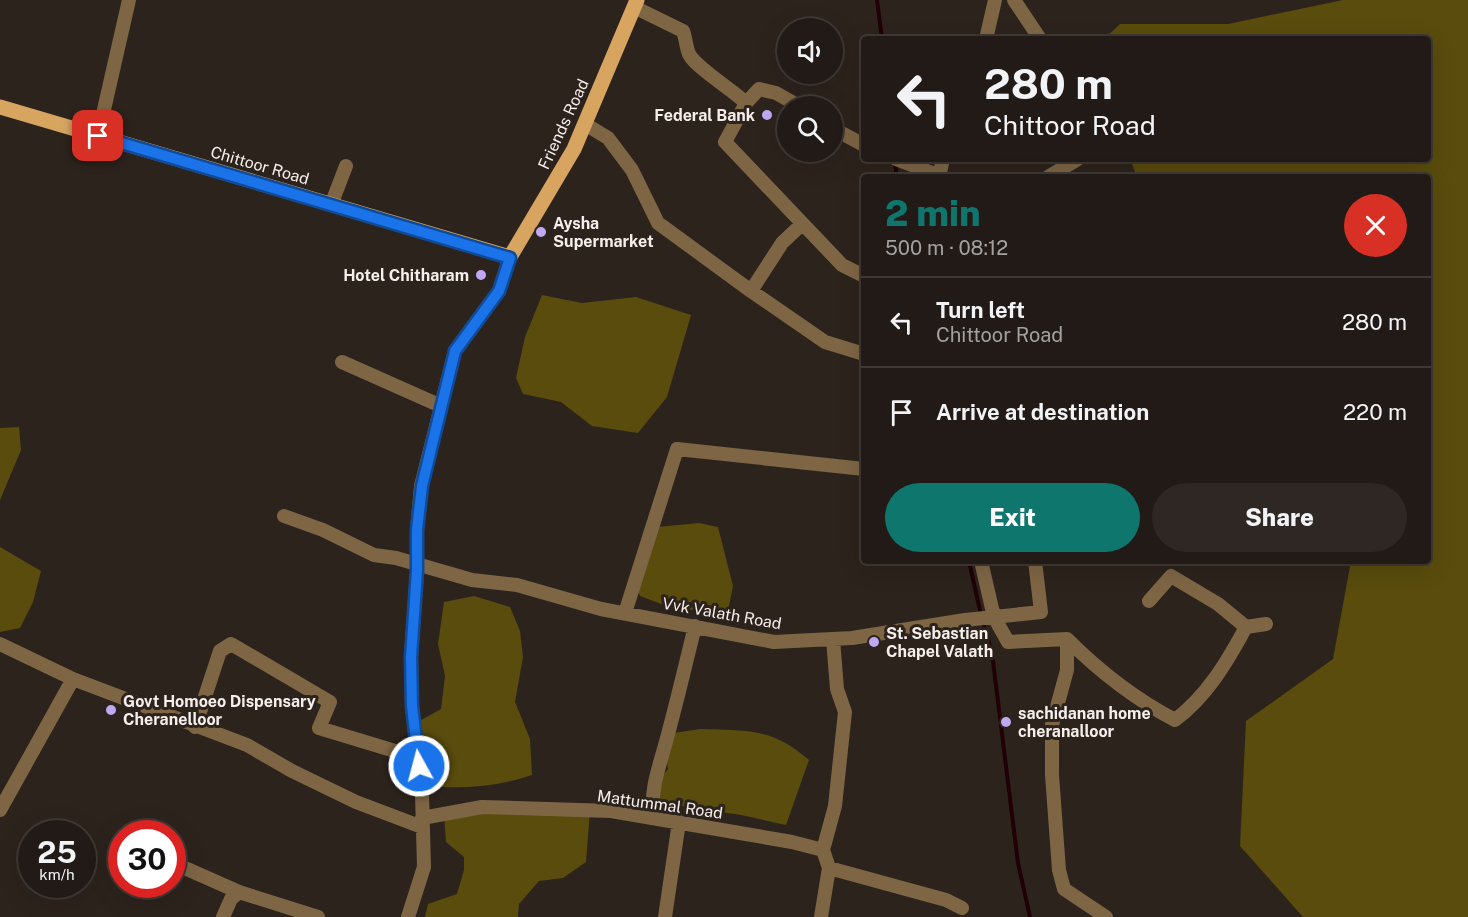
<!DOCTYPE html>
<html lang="en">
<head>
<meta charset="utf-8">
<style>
	:root { --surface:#221a16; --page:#2e2723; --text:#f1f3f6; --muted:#a2a1a1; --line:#3f3835; --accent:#0f766e }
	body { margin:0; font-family:"Public Sans",sans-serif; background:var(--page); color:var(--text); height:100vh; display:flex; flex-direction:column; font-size:22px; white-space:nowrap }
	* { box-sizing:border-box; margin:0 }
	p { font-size:20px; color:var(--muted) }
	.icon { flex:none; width:33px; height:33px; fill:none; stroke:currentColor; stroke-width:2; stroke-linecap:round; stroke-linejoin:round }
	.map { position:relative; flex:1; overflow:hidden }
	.side { position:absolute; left:861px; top:174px; width:570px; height:390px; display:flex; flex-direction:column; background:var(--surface); border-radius:6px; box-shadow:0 6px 24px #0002,0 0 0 2px var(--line) }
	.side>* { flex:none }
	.banner { position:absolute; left:861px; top:36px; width:570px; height:126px; border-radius:6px; box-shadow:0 6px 24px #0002,0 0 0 2px var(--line); background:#221a16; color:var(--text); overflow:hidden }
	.fabs { position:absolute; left:777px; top:18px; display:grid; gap:12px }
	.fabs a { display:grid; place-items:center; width:66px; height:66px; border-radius:50%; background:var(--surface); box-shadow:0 6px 24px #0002,0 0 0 2px var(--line); font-size:30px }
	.speed { position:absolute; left:18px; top:820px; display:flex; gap:12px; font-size:30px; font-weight:700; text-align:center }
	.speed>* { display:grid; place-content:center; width:78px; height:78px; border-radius:50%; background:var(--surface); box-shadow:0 6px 24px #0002,0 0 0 2px var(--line); line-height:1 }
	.speed small { font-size:15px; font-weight:400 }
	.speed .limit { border:9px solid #d22; background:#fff; color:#111 }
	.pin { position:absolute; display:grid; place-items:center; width:51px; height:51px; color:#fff; margin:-26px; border-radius:12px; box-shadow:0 3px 9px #0006 }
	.me { position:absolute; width:66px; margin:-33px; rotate:353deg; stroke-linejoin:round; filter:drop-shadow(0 0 4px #0008) }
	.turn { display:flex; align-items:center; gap:21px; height:126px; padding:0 24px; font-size:27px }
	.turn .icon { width:78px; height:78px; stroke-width:2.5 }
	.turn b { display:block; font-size:42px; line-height:51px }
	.round { display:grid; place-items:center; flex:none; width:63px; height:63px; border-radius:32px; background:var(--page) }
	.head { display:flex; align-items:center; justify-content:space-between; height:102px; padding:0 24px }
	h1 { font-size:36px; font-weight:800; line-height:45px; color:var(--accent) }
	.action { display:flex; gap:12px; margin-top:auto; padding:12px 24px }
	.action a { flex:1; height:69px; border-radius:36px; background:var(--accent); color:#fff; font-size:24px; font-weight:800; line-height:69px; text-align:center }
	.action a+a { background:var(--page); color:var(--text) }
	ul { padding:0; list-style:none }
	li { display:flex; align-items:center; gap:18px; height:90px; padding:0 24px; border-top:2px solid var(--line) }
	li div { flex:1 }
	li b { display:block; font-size:22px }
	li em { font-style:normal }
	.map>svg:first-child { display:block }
	.green { fill:#594c0d }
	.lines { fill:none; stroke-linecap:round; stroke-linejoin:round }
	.stream { stroke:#200006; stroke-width:4 }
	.minor { stroke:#7e6645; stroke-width:14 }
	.major { stroke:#d7a560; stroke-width:15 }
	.route-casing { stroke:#114b97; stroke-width:15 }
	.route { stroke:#1a73e8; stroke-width:10 }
	.poi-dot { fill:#bfa8f4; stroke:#2d231d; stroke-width:2 }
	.labels { text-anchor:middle; stroke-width:6; stroke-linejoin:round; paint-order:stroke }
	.poi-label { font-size:16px; font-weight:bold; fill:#f5eeeb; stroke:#2d231d; text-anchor:start }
	.street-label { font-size:16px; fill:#f5eeeb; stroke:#2d231d }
</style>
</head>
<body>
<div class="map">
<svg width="1468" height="917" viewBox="0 0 1468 917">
	<rect width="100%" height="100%" fill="#2d231d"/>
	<!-- green -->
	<path class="green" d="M 1343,0 L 1468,0 L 1468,917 L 1303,917 L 1240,846 L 1246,721 L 1333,659 L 1351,561 L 1428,561 L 1428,177 L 1137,177 L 1130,159 L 1428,159 L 1428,39 L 1104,39 L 1120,24 L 1228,24 Z
		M 542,295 L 582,303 L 636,297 L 691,315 L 667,397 L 638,433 L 592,426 L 561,402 L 523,394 L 516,378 L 525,337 Z
		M 19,427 L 21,450 L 0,500 L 0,428 Z
		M 699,523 L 718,527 L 733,586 L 727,616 L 664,605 L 640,596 L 635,583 L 657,527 Z
		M 0,547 L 41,571 L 33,602 L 20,628 L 0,632 Z
		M 474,596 L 510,607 L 520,631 L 523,657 L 515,702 L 530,739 L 532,775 C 496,787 460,790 421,785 L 414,724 L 441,709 L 445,676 L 438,644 L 444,602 Z
		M 700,729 C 747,731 771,727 809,760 L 786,825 L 741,815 L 667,804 L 657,799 L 660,779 L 668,769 L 665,745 L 674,733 Z
		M 590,811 L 586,862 L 563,878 L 539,881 L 519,904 L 518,917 L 425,917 L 428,904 L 457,894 L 464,870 L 464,857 L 446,842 L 444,814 Z"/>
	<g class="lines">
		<!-- stream -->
		<path class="stream" d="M 877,0 L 882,39
			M 895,163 L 897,177
			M 969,561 L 981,615
			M 983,622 L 992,653 L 1018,863 L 1030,917"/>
		<!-- minor -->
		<path class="minor" d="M 1014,0 L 1040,39
			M 634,7 L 683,31 C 686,39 686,47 689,54 C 696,68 733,90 746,103 L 759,89 L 776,93 L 799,106
			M 986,39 L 995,0
			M 746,103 L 725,142 L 842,265 L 864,276
			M 585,124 L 608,138 L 632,170 L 658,223 L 751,291
			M 832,128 L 864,145
			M 98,136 L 129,0
			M 896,159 L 940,176
			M 939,177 L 943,159
			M 1048,177 L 1078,159
			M 331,205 L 346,166
			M 802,224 L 782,243 L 751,291 L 825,342 L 864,354
			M 342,362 L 441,406
			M 284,516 L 323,530 L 374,555 L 396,558 L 472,580 L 517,585 L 601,609 L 774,642 L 852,638 L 965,620 L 1041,612 L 1035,561
			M 981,561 L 994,617 L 1008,642 L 1067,639 L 1067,670 L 1052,725 L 1052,775 L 1059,870 L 1064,889 L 1106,917
			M 1149,601 L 1171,576 L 1218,604 L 1246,627
			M 625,613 L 677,449 L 864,469
			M 1067,639 C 1100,672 1133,698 1175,720 C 1207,696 1227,662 1246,627 L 1266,624
			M 0,644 L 73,679 L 247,745 L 292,771 L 356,802 L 422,827
			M 195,727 L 220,651 L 231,644 L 330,702 L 319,728 L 418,758
			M 0,810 L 73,679
			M 422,818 L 482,807 L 611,811 L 792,842 L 823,850 L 829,868 L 821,917
			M 654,818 C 649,791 660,765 667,738 C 677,701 686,663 695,626
			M 823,850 L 835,806 L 845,712 L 837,689 L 833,639
			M 178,865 L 239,892
			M 829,868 L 946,900 L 962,908
			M 223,917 L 231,899 L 239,892 L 318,917
			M 408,917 L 424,867 L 422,794 L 412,706 L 411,657 L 417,571 L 417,530 L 421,486 L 455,351 L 499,291 L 510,257
			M 665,917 L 679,822"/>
		<!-- major -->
		<path class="major" d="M 0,107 L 510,257 L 574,149 L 637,0"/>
	</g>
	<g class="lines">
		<!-- route casing -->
		<g class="route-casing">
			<path id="route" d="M 98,136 L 510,258 L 499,291 L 455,351 L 422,486 L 417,530 L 417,571 L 411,657 L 412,706 L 419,766"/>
		</g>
		<!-- route -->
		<use href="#route" class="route"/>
	</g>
	<!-- markers -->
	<g class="poi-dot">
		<circle cx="767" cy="115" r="6"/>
		<circle cx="541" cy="232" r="6"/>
		<circle cx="481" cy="275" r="6"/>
		<circle cx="874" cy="642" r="6"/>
		<circle cx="111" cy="710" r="6"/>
		<circle cx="1006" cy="722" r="6"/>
	</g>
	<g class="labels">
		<!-- poi labels -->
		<g class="poi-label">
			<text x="755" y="121" text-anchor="end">Federal Bank</text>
			<text x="553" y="229">Aysha<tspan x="553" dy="18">Supermarket</tspan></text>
			<text x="469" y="281" text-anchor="end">Hotel Chitharam</text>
			<text x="886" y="639">St. Sebastian<tspan x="886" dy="18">Chapel Valath</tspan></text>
			<text x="123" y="707">Govt Homoeo Dispensary<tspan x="123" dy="18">Cheranelloor</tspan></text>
			<text x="1018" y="719">sachidanan home<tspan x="1018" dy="18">cheranalloor</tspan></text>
		</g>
		<!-- street labels -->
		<g class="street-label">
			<text transform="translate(563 124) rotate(-65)" y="6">Friends Road</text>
			<text transform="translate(260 165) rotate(16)" y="6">Chittoor Road</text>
			<text transform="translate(722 613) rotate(10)" y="6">Vvk Valath Road</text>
			<text transform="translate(660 804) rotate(8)" y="6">Mattummal Road</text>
		</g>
	</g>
</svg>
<div class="fabs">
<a><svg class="icon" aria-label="sound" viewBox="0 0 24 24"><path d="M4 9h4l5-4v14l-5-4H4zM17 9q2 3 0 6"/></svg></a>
<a><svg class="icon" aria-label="search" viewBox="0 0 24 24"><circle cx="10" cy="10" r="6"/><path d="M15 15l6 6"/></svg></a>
</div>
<div class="speed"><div>25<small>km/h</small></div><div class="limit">30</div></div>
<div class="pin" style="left:98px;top:136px;background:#d93025"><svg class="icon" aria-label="arrive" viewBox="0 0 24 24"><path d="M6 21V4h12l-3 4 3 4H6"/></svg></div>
<svg class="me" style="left:419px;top:766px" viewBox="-20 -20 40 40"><circle r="17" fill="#1a73e8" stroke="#fff" stroke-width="3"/><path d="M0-11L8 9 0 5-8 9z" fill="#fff"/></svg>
<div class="banner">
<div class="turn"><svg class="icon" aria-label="left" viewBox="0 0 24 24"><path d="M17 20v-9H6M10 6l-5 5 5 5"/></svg><div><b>280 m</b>Chittoor Road</div></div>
</div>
<section class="side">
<div class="head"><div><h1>2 min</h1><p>500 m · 08:12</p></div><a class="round" style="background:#d93025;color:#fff"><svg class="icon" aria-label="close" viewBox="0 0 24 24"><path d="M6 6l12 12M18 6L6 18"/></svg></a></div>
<ul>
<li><svg class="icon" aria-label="left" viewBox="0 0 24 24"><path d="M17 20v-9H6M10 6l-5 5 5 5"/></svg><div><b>Turn left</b><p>Chittoor Road</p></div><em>280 m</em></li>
<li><svg class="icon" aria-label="arrive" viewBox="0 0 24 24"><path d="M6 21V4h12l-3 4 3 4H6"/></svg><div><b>Arrive at destination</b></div><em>220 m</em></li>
</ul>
<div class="action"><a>Exit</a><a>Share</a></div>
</section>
</div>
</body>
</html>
